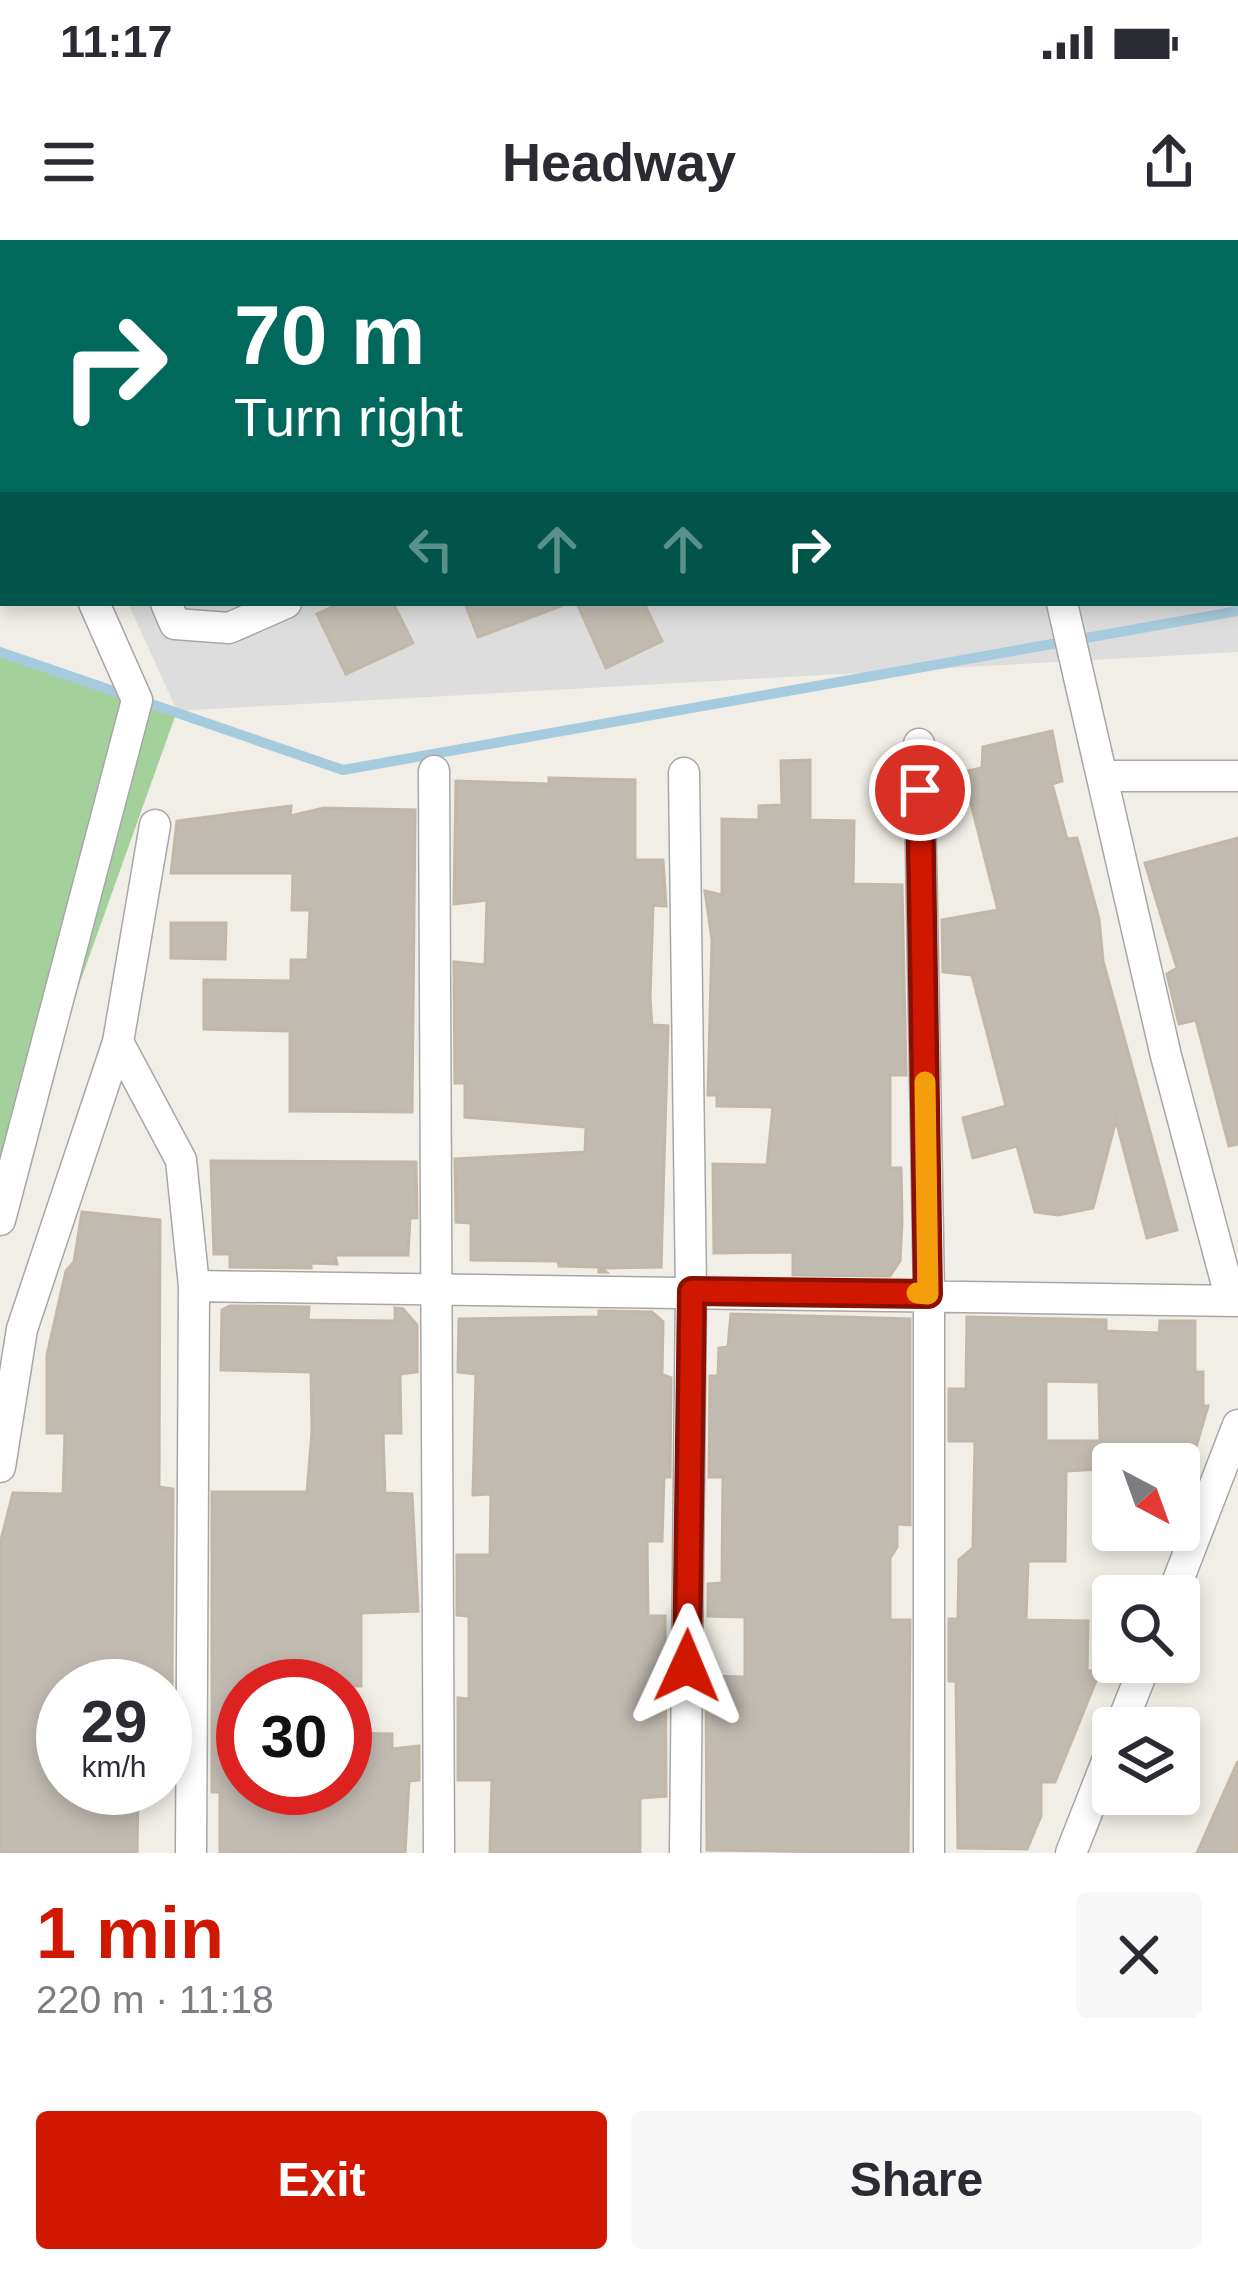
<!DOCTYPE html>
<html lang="en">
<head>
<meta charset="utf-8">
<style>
	:root { --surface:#fff; --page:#f7f7f7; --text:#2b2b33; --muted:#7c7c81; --accent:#d01800 }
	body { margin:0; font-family:Arial,sans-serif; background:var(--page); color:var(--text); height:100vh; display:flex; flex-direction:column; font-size:45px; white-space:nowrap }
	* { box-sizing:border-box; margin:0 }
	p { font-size:39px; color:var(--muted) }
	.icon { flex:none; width:66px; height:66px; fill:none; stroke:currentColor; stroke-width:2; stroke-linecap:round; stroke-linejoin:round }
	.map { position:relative; height:1613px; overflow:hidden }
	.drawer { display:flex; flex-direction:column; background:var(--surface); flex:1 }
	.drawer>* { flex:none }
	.top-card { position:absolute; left:0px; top:0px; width:1239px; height:366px; box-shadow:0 6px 18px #0003; background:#00695c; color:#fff; overflow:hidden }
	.needle { width:78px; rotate:139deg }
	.controls { position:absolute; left:1092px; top:1203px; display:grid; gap:24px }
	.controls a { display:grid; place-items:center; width:108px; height:108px; border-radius:12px; background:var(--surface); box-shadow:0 6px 18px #0003; font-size:60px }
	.speed { position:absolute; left:36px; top:1419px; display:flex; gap:24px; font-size:60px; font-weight:700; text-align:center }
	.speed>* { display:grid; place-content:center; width:156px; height:156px; border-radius:50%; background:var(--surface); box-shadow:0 6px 18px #0003; line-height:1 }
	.speed small { font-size:30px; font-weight:400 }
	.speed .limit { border:18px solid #d22; background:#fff; color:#111 }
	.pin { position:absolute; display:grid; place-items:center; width:102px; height:102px; color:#fff; margin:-51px; border:6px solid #fff; border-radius:50%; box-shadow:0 3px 12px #0007 }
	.me { position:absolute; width:132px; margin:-66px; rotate:1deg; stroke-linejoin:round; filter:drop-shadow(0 0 9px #0008) }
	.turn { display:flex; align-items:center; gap:42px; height:252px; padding:0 36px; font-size:54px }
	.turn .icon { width:156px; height:156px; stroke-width:2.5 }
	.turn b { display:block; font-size:84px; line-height:102px }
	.lanes { display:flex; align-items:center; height:114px; padding:0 36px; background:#0003; justify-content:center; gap:60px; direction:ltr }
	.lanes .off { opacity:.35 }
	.round { display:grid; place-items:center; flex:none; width:126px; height:126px; border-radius:12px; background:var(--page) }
	.summary { display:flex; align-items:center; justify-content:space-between; height:204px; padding:0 36px }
	h1 { font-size:72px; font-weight:700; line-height:90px; color:var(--accent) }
	.button { display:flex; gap:24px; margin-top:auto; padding:24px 36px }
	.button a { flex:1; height:138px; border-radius:12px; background:var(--accent); color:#fff; font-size:48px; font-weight:700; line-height:138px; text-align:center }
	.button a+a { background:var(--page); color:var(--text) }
	.status { display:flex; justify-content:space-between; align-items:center; height:84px; padding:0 60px; background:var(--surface); direction:ltr }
	.status svg { height:33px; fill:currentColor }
	header { display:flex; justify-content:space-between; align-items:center; height:156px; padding:0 36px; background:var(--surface); font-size:54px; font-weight:700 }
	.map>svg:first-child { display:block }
	.residential { fill:#dedddd }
	.forest { fill:#a4d09b }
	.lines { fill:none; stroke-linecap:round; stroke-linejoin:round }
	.stream { stroke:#a7cbde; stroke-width:10 }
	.building { fill:#c1bbb2; stroke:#c2b7a8; stroke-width:3; fill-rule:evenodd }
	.street-casing { stroke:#a7a7a7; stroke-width:33 }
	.street { stroke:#fff; stroke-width:30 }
	.route-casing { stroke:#871000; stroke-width:30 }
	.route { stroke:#d01800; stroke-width:21 }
	.slow { stroke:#f59e0b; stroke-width:21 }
</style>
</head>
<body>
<div class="status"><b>11:17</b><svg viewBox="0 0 49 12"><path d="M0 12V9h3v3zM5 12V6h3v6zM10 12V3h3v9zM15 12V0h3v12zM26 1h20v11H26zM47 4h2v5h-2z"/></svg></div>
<header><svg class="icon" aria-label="menu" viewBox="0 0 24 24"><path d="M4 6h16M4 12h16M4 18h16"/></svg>Headway<svg class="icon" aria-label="share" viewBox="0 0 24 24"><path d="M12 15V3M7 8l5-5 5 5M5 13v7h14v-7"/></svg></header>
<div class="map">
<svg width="1238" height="1613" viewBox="0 0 1238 1613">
	<rect width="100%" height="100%" fill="#f0eee6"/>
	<!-- residential -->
	<path class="residential" d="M 0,0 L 1238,0 L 1238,412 L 177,471 L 128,363 L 1236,363 L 1236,3 L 3,3 L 3,88 Z"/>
	<!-- forest -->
	<path class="forest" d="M 0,411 L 177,471 L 0,966 Z"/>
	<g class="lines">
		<!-- stream -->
		<path class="stream" d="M 0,412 L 343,530 L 1238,371"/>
	</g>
	<!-- building -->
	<path class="building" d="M 341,363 L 393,363 L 413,403 L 346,434 L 317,374 Z
		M 465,363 L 561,363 L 561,366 L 478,397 Z
		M 577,363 L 644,363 L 662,401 L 606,428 Z
		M 1052,491 L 1062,541 L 1052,544 L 1067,599 L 1077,598 L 1099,679 L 1103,721 L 1177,990 L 1147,998 L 1116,880 L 1093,968 L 1058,975 L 1035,972 L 1017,906 L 973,918 L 963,878 L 1006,866 L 972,735 L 943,732 L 942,680 L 998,670 L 963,532 L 982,528 L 983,507 Z
		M 810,520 L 810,580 L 854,581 L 853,644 L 902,645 L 906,835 L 890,835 L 890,928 L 901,928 L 902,981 L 900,1021 L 890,1036 L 793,1035 L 793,1012 L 714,1013 L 713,924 L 767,925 L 773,867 L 717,866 L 717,855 L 708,855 L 712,700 L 705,651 L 722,655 L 722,579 L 759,580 L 759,566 L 782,565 L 781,521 Z
		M 549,538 L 635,540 L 635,620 L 663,620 L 666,666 L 653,665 L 650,758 L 652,785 L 668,786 L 661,1027 L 601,1028 L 606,1032 L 599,1032 L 599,1027 L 559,1026 L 558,1021 L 471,1020 L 471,983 L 456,982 L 455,919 L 585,912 L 586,887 L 465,877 L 465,843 L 455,843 L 454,722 L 485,725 L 487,660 L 454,664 L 456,541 L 549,544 Z
		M 291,566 L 290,576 L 324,568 L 415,570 L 412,872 L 290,871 L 290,791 L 204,789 L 204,740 L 291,741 L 291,720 L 308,720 L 310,670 L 292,670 L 293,633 L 171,633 L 177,581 Z
		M 1238,598 L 1238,904 L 1229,906 L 1196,780 L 1179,784 L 1167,734 L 1177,728 L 1145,623 Z
		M 171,683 L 226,683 L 225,719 L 171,718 Z
		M 211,921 L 416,922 L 417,978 L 410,978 L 408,1015 L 335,1015 L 337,1024 L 311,1023 L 311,1028 L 230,1027 L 230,1014 L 214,1014 Z
		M 82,972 L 160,980 L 159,1247 L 173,1249 L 172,1446 L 63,1446 L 63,1548 L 138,1548 L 137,1613 L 0,1613 L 0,1304 L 13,1253 L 63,1254 L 65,1193 L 47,1193 L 47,1115 L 66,1031 L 74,1022 Z
		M 230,1066 L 309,1067 L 308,1080 L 395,1081 L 395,1068 L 403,1069 L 417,1085 L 417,1132 L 400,1134 L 401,1193 L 383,1193 L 385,1253 L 412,1254 L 418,1371 L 361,1373 L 361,1446 L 308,1446 L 309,1433 L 256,1432 L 256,1446 L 243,1446 L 243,1548 L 260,1548 L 260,1557 L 345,1548 L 345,1493 L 392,1494 L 392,1509 L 419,1506 L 419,1540 L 409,1541 L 405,1613 L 220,1612 L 220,1552 L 212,1552 L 212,1252 L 307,1252 L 312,1192 L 311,1132 L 221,1130 L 222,1070 Z
		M 599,1071 L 652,1072 L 663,1082 L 662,1134 L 671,1138 L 670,1237 L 664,1237 L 662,1301 L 647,1301 L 648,1376 L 665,1376 L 666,1556 L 640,1558 L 640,1613 L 490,1613 L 492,1540 L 458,1540 L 458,1458 L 469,1459 L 469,1376 L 457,1375 L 457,1315 L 490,1315 L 491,1254 L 473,1255 L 476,1134 L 458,1132 L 459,1079 L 599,1077 Z
		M 731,1074 L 910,1079 L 910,1285 L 897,1284 L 897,1307 L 890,1318 L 890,1380 L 910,1380 L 908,1613 L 707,1610 L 706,1436 L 745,1437 L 745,1377 L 708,1376 L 708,1344 L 722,1343 L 723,1237 L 709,1237 L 710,1136 L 718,1136 L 719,1108 L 728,1107 Z
		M 967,1077 L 1106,1080 L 1106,1091 L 1159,1093 L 1160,1081 L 1195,1081 L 1195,1132 L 1203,1132 L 1203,1166 L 1208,1166 L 1191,1224 L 1066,1231 L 1065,1321 L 1028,1321 L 1026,1380 L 1088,1381 L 1087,1431 L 1100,1431 L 1055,1542 L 1041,1542 L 1041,1576 L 1027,1609 L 958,1608 L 956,1441 L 949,1441 L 949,1379 L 958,1379 L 959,1320 L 973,1308 L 975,1201 L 949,1201 L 949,1149 L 966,1149 ZM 1046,1141 L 1099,1142 L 1100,1201 L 1046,1201 Z
		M 1238,1521 L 1238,1613 L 1197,1613 Z"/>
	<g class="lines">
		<!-- street casing -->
		<g class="street-casing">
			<path id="street" d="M 6,0 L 8,3
				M 413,0 L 414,3
				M 801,0 L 803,3
				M 1040,3 L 1041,0
				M 0,154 L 3,161
				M 166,363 L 175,384 L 229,388 L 286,363
				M 1062,363 L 1166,816 L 1231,1060
				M 919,504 L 929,1054 L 929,1613
				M 434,531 L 439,1613
				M 684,533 L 691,1051 L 685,1613
				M 1103,536 L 1238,536
				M 118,802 L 181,920 L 194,1046 L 191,1613
				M 0,980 L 137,460 L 94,363
				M 194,1046 L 1238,1061
				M 0,1227 L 22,1089 L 118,802 L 155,585
				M 1172,1356 L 1238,1185
				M 1120,1488 L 1146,1422
				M 1071,1613 L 1113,1506"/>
		</g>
		<!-- street -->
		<use href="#street" class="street"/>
	</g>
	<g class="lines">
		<!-- route casing -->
		<g class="route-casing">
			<path id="route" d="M 687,1426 L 692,1051 L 928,1054 L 920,550"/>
		</g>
		<!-- route -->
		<use href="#route" class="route"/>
		<!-- slow -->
		<path class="slow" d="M 917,1053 L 928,1054 L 925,842"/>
	</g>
</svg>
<div class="controls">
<a><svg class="needle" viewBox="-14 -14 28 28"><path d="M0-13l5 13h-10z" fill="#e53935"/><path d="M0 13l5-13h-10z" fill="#7c7c81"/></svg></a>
<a><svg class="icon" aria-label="search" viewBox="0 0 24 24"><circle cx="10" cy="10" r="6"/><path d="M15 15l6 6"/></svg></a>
<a><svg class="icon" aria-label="layers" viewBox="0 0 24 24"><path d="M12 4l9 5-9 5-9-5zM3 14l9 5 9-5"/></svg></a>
</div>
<div class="speed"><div>29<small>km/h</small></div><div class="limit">30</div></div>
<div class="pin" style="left:920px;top:550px;background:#d93025"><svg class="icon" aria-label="arrive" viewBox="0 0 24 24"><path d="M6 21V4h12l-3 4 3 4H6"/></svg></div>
<svg class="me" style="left:687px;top:1426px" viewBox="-20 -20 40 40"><path d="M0-17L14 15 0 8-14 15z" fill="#d01800" stroke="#fff" stroke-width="4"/></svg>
<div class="top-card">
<div class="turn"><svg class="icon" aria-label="right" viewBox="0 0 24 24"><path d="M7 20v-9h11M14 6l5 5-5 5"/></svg><div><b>70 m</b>Turn right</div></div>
<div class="lanes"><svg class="icon off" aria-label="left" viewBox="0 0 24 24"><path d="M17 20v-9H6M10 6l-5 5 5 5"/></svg><svg class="icon off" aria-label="ahead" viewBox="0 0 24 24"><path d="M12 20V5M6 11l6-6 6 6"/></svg><svg class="icon off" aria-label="ahead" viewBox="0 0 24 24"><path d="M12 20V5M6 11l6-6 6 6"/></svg><svg class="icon" aria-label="right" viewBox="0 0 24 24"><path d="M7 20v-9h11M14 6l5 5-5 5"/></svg></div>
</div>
</div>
<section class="drawer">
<div class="summary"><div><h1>1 min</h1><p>220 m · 11:18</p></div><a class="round"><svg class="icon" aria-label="close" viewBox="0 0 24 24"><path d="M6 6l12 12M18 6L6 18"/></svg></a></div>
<div class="button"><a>Exit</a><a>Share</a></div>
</section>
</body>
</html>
